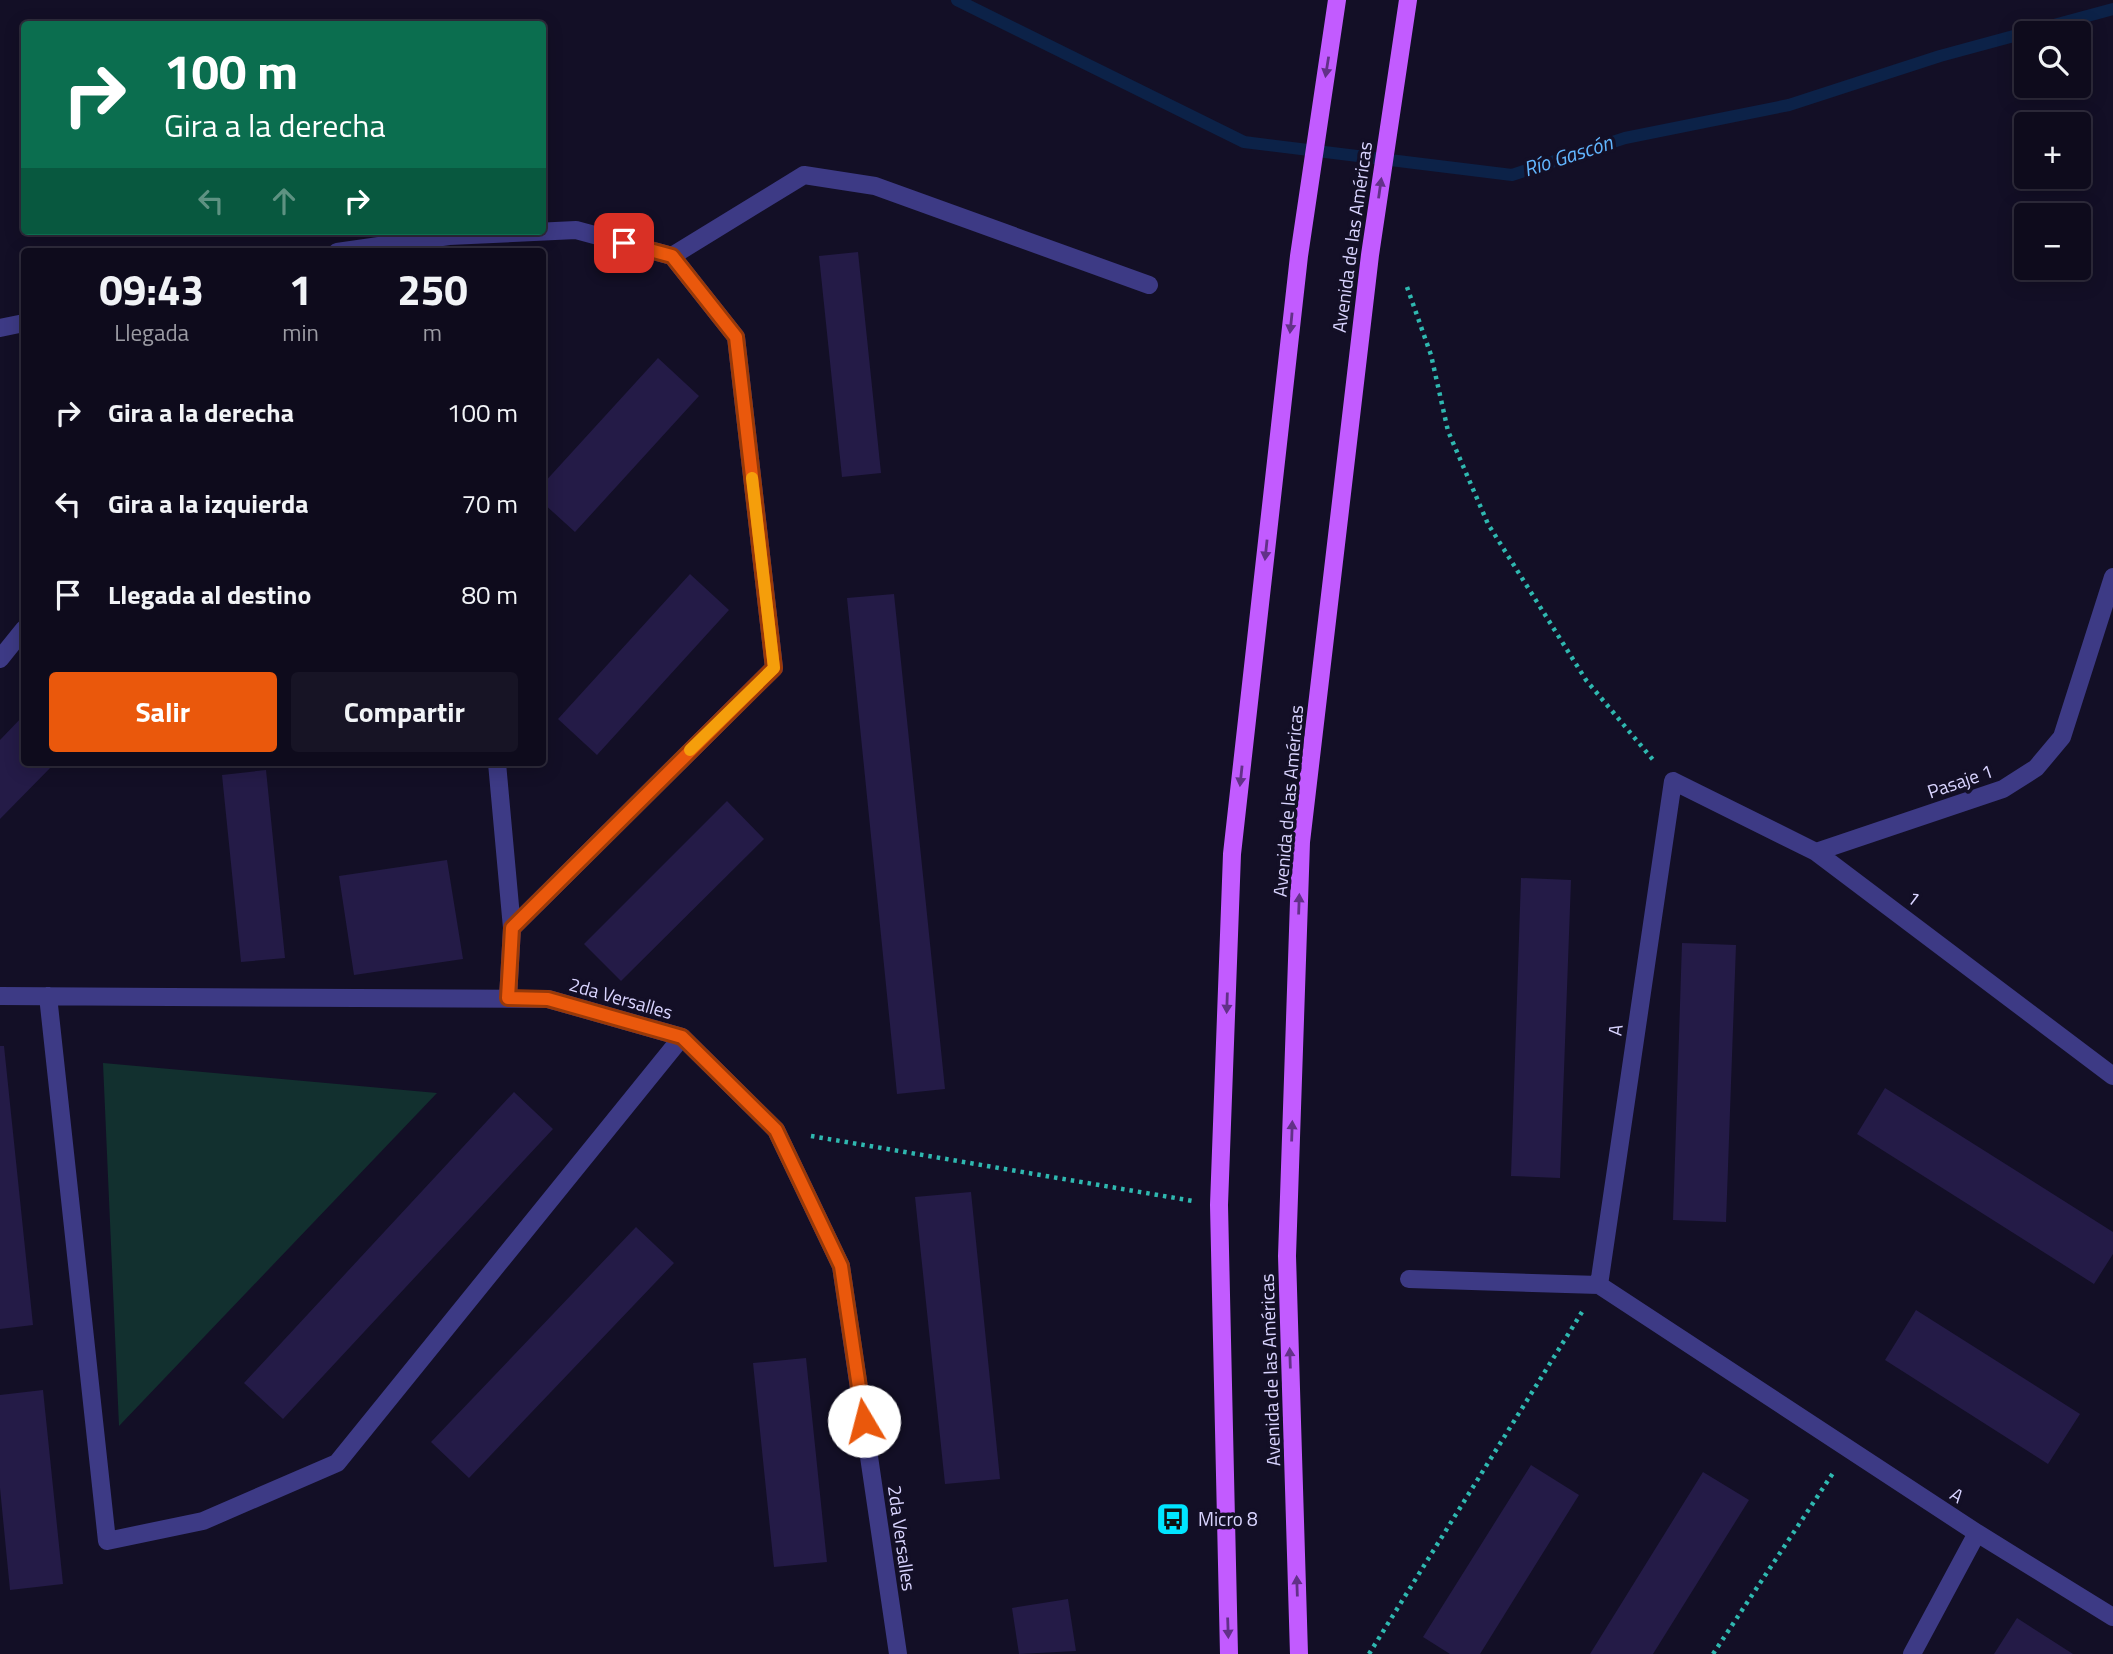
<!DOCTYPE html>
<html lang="es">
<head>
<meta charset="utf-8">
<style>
	:root { --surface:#0e0b1c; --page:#171425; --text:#f1f3f6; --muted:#9b9ba3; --line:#2e2b3b; --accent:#ea580c }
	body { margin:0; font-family:"Titillium Web",sans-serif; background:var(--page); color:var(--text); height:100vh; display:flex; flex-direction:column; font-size:26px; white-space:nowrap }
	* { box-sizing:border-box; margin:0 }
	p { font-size:23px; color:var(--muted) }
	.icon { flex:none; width:38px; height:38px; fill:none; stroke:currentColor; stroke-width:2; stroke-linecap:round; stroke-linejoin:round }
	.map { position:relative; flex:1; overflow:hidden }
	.details { position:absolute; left:21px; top:248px; width:525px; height:518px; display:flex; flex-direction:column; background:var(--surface); border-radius:7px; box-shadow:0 4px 18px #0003,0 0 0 2px var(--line) }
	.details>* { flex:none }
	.guide { position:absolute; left:21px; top:21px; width:525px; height:214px; border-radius:7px; box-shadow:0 4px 18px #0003,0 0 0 2px var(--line); background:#0b6e4f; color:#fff; overflow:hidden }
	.buttons { position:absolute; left:2014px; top:21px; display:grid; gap:14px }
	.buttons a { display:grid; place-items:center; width:77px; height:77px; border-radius:7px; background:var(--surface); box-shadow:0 4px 18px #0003,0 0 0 2px var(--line); font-size:35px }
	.pin { position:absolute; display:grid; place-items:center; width:60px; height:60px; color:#fff; margin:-30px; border-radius:14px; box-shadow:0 4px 10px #0006 }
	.me { position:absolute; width:77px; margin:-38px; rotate:352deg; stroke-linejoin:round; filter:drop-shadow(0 0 5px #0008) }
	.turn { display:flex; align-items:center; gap:24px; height:147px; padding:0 28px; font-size:32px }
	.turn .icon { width:91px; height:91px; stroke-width:2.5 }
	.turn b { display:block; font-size:49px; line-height:60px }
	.lanes { display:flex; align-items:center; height:66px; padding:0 28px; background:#0003; justify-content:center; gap:35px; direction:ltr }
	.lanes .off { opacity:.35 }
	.eta { display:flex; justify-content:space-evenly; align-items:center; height:119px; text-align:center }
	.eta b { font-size:42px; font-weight:700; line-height:49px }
	.button { display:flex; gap:14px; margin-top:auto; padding:14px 28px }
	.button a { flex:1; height:80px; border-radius:7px; background:var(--accent); color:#fff; font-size:28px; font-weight:700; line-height:80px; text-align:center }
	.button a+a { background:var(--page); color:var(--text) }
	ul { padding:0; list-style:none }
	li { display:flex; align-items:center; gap:21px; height:91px; padding:0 28px }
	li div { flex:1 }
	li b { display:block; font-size:26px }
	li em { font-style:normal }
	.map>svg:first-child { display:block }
	.green { fill:#12302f }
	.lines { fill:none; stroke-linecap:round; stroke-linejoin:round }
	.stream { stroke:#0c2248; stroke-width:12 }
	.building { fill:#241b47 }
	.path { stroke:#2fb8b0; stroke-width:4.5; stroke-dasharray:3.5 5; stroke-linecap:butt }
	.minor { stroke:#3d3a85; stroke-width:18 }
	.major { stroke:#c25bff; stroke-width:18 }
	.oneway { fill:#623188 }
	.route-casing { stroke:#983908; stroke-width:18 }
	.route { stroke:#ea580c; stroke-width:12 }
	.slow { stroke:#f59e0b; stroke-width:12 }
	.labels { text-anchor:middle; stroke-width:7; stroke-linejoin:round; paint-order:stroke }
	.street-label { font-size:19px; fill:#d9d4ff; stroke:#130f26 }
	.poi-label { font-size:19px; fill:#d9d4ff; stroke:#130f26; text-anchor:start }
	.water-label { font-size:21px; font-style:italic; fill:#62b6ff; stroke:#130f26 }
</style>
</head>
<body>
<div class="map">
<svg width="2113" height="1654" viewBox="0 0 2113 1654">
	<rect width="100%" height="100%" fill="#130f26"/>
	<!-- green -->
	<path class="green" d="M 103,1063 L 437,1093 L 119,1426 Z"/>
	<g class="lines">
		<!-- stream -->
		<path class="stream" d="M 957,0 L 1244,142 L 1512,175 L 1625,138 L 1789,105 L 1940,56 L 2113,9"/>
	</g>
	<!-- building -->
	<path class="building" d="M 858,252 L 881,473 L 842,477 L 819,256 Z
		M 658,358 L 699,396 L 575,532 L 542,502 L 542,485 Z
		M 690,574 L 729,610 L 597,755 L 558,719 Z
		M 894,594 L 945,1089 L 897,1094 L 847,598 Z
		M 24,715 L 24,763 L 55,763 L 0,819 L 0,740 Z
		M 266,770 L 285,958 L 241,962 L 222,775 Z
		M 727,801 L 764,839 L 621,981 L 584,944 Z
		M 447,860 L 463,959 L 354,975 L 339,876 Z
		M 1521,878 L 1571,880 L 1560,1178 L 1511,1176 Z
		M 1682,943 L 1736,945 L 1726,1222 L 1673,1220 Z
		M 0,1046 L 4,1046 L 33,1325 L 0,1329 Z
		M 1885,1088 L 2113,1232 L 2113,1254 L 2094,1284 L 1857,1134 Z
		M 514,1092 L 553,1129 L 283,1419 L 244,1383 Z
		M 971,1192 L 1000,1479 L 945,1484 L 915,1197 Z
		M 636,1227 L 674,1263 L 469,1478 L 431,1442 Z
		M 1916,1310 L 2080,1414 L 2048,1464 L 1885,1360 Z
		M 806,1358 L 827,1562 L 774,1567 L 753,1363 Z
		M 43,1390 L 63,1584 L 10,1590 L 0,1488 L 0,1395 Z
		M 1531,1465 L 1579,1495 L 1480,1654 L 1450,1654 L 1423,1637 Z
		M 1703,1472 L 1749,1500 L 1653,1654 L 1590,1654 Z
		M 1068,1599 L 1076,1651 L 1019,1654 L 1012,1608 Z
		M 2017,1618 L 2073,1654 L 1994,1654 Z"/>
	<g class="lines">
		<!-- path -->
		<path class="path" d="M 1407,287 L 1431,355 L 1448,431 L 1488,524 L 1586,680 L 1654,761
			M 811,1136 L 1193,1201
			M 1369,1654 L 1582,1312
			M 1713,1654 L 1833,1473"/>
		<!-- minor -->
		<path class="minor" d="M 337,252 L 449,236 L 576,230 L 672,256 L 736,337 L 774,668 L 512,928
			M 672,256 L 804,175 L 875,186 L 1149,285
			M 0,328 L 24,323
			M 0,659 L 24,629
			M 497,763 L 512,928 L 508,998
			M 1816,852 L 2003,789 L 2036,768 L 2062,737 L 2113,577
			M 0,996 L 548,999 L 682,1037 L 776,1130 L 841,1266 L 898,1654
			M 48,996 L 107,1541 L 203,1521 L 337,1463 L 682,1037
			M 1409,1279 L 1599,1285 L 1977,1533 L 2113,1617
			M 1599,1285 L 1673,781 L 1816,852 L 2113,1076
			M 1912,1654 L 1977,1533"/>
		<!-- major -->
		<path class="major" d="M 1229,1654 L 1219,1205 L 1232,854 L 1299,256 L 1337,0
			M 1299,1654 L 1287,1256 L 1301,842 L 1370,255 L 1408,0"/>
	</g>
	<!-- one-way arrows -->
	<defs><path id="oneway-solid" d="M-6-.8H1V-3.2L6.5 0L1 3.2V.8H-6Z" transform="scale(1.75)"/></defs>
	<g class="oneway">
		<use href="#oneway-solid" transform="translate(1327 67) rotate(99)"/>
		<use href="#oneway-solid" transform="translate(1380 188) rotate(-82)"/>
		<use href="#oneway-solid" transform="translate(1291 323) rotate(96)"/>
		<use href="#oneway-solid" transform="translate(1266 550) rotate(96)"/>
		<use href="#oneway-solid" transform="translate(1241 776) rotate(96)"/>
		<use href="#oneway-solid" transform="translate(1299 904) rotate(-88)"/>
		<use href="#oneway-solid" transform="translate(1227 1003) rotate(92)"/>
		<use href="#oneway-solid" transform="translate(1292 1131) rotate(-88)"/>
		<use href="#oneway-solid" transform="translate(1290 1358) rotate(-92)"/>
		<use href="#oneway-solid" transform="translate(1297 1586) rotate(-92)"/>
		<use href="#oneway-solid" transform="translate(1228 1628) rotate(88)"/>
	</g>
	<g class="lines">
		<!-- route casing -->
		<g class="route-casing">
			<path id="route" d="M 624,243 L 672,256 L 736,337 L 774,668 L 512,928 L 508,998 L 548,999 L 682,1037 L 776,1130 L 841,1266 L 864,1421"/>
		</g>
		<!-- route -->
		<use href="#route" class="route"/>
		<!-- slow -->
		<path class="slow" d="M 690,750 L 774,668 L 752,478"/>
	</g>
	<!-- icons -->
	<defs>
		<g id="bus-square" transform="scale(1.75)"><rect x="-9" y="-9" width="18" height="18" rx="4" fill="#00e5ff" stroke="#130f26"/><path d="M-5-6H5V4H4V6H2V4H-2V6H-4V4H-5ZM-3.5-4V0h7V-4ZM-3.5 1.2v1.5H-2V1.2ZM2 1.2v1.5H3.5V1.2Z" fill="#111"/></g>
	</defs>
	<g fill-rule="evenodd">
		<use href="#bus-square" x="1173" y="1519"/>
	</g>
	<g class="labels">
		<!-- street labels -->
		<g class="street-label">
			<text transform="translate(1352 237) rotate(-82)" y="7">Avenida de las Américas</text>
			<text transform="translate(1960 781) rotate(-19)" y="7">Pasaje 1</text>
			<text transform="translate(1288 801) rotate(-85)" y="7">Avenida de las Américas</text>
			<text transform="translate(1914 898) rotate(37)" y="7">1</text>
			<text transform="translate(621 998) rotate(16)" y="7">2da Versalles</text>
			<text transform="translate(1615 1030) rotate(-82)" y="7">A</text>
			<text transform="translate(1270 1370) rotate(-92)" y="7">Avenida de las Américas</text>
			<text transform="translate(1957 1495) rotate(33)" y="7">A</text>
			<text transform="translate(902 1538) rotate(82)" y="7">2da Versalles</text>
		</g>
		<!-- poi labels -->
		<g class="poi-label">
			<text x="1198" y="1526">Micro 8</text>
		</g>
		<!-- water labels -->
		<g class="water-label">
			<text transform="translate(1568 156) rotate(-18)" y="7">Río Gascón</text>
		</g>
	</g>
</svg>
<div class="buttons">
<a><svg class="icon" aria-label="search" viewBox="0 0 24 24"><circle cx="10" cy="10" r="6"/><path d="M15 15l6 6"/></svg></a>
<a>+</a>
<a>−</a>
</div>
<div class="pin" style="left:624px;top:243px;background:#d93025"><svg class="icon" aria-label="arrive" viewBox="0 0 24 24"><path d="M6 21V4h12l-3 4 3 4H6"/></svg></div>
<svg class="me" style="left:864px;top:1421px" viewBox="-20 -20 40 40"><circle r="19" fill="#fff"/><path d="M0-13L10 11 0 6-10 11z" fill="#ea580c"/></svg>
<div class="guide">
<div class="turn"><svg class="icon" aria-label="right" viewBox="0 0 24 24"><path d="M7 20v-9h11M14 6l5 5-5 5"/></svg><div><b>100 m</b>Gira a la derecha</div></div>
<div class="lanes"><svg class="icon off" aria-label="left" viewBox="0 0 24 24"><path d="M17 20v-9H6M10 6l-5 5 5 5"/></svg><svg class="icon off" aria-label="ahead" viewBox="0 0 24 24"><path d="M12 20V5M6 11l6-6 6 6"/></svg><svg class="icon" aria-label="right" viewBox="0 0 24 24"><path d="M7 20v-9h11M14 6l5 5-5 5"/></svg></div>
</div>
<section class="details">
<div class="eta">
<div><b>09:43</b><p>Llegada</p></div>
<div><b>1</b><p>min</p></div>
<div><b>250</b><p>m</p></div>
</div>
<ul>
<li><svg class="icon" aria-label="right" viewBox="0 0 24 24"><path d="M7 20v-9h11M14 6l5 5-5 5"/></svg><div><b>Gira a la derecha</b></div><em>100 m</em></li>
<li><svg class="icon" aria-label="left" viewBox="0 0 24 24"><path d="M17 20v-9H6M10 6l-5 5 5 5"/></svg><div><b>Gira a la izquierda</b></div><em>70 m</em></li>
<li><svg class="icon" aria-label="arrive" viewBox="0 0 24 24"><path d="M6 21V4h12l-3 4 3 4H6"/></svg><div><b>Llegada al destino</b></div><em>80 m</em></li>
</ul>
<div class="button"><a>Salir</a><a>Compartir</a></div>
</section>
</div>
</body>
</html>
